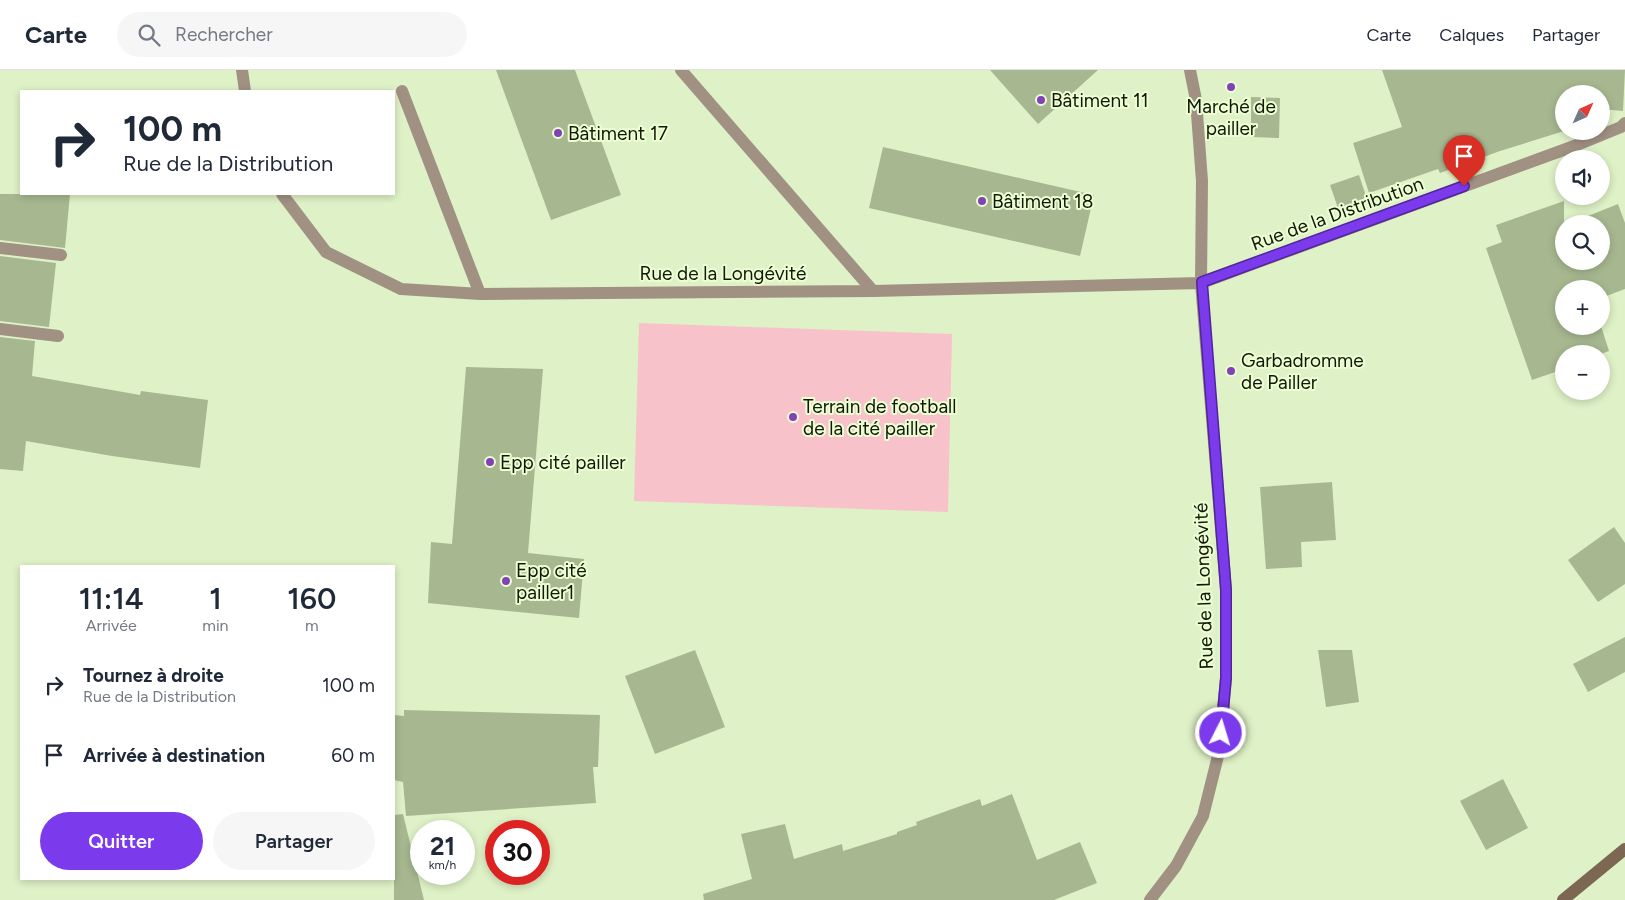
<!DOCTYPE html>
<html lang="fr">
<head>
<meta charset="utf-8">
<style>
	:root { --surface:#fff; --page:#f6f6f7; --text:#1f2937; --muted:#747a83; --line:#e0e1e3; --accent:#7c3aed }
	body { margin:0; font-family:Figtree,sans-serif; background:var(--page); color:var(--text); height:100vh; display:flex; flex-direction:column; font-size:19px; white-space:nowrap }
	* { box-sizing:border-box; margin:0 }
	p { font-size:16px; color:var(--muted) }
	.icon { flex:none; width:28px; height:28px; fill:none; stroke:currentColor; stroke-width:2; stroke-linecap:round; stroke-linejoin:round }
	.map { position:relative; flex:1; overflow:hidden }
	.panel { position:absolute; left:20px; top:495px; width:375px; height:315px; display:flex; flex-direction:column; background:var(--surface); border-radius:0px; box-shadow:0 2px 8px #0003 }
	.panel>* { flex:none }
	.banner { position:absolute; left:20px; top:20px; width:375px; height:105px; border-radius:0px; box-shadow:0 2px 8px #0003; background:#fff; color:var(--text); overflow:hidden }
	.needle { width:32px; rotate:45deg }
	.tools { position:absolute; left:1555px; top:15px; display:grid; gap:10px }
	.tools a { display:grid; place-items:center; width:55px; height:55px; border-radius:50%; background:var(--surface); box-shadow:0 2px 8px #0003; font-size:25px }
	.speed { position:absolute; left:410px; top:750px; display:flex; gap:10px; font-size:25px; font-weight:700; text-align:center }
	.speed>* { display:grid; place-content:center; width:65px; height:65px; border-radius:50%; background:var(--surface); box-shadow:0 2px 8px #0003; line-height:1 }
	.speed small { font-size:12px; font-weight:400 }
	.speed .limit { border:8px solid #d22; background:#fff; color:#111 }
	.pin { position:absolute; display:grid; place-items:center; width:42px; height:42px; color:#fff; margin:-51px -21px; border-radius:50% 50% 50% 0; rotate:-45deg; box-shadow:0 0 5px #0007 }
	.pin .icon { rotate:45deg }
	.me { position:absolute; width:55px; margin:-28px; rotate:5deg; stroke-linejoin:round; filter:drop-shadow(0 0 4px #0008) }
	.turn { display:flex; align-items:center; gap:18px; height:105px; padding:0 20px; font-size:22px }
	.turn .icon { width:65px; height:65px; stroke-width:2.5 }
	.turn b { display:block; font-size:35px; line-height:42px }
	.eta { display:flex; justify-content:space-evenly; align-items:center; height:85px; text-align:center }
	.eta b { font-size:30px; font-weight:600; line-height:35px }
	.cta { display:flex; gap:10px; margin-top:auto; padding:10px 20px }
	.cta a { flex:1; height:58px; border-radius:30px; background:var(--accent); color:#fff; font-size:20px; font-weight:600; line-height:58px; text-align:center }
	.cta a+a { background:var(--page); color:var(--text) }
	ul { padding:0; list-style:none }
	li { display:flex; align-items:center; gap:15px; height:70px; padding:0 20px }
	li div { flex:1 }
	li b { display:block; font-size:19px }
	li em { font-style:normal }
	header { display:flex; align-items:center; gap:30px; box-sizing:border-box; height:70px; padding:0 25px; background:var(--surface); border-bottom:1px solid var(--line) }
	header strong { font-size:24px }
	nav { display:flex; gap:28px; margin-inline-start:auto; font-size:18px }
	.search { width:350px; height:45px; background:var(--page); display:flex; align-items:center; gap:12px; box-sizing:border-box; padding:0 18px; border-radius:28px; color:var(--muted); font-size:19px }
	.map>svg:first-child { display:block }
	.green { fill:#f8c2cb }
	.building { fill:#a7b890 }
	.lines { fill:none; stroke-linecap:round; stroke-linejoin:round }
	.street { stroke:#a09183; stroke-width:12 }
	.secondary { stroke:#7c6753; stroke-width:12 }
	.route-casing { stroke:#51269a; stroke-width:12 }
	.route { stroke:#7c3aed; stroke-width:9 }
	.poi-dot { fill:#8241b6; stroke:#ecffd3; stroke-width:2 }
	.labels { text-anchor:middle; stroke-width:4; stroke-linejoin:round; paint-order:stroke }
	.poi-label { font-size:19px; fill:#121708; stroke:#ecffd3; text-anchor:start }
	.street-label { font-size:19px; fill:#121708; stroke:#ecffd3 }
</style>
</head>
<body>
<header>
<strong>Carte</strong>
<div class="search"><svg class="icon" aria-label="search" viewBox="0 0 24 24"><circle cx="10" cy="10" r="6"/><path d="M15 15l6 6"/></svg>Rechercher</div>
<nav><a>Carte</a><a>Calques</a><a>Partager</a></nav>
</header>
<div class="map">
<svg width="1625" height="830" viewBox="0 0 1625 830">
	<rect width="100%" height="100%" fill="#dff1c6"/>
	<!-- green -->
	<path class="green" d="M 639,253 L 952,264 L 948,442 L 634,431 Z"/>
	<!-- building -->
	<path class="building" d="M 496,0 L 575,0 L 621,125 L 551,150 Z
		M 990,0 L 1098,0 L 1038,54 Z
		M 1382,0 L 1625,0 L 1623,41 L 1601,39 L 1601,24 L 1564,24 L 1564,61 L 1500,81 L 1440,103 L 1438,99 L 1369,123 L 1353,73 L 1402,57 Z
		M 1251,27 L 1280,28 L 1279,68 L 1251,67 Z
		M 883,77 L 1094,125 L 1080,186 L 869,138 Z
		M 1359,105 L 1367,129 L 1338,138 L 1330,115 Z
		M 0,124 L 70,124 L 65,178 L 0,170 Z
		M 1564,131 L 1564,191 L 1601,191 L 1601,154 L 1568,154 L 1618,134 L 1625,153 L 1625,219 L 1601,228 L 1601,219 L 1564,219 L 1564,256 L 1601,256 L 1609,281 L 1601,284 L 1564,284 L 1564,297 L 1561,298 L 1561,300 L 1532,310 L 1486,178 L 1502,172 L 1496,155 Z
		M 0,186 L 56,193 L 49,257 L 0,251 Z
		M 0,267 L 35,271 L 32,306 L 140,325 L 141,321 L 208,330 L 200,398 L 112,386 L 26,371 L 23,401 L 0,399 Z
		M 466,297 L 543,299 L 528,483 L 584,489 L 579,548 L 428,533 L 431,472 L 452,474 Z
		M 1332,412 L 1336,470 L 1301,472 L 1302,497 L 1266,499 L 1260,417 Z
		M 1614,457 L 1625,473 L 1625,514 L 1598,532 L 1568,490 Z
		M 1625,567 L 1625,602 L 1588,622 L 1573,594 Z
		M 695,580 L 725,657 L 655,684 L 625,606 Z
		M 1318,580 L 1352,580 L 1359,632 L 1326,637 Z
		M 404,640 L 600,645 L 598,697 L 593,697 L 596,733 L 406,746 L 403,712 L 394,710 L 394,645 L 404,646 Z
		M 1503,709 L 1528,758 L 1486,780 L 1460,731 Z
		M 1012,724 L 1037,790 L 1080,772 L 1097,813 L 1054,830 L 704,830 L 703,824 L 752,809 L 741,764 L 785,754 L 794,789 L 842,774 L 843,781 L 897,764 L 897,762 L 917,755 L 916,752 L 980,729 L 982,736 Z
		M 403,744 L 424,830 L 394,830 L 394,745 Z"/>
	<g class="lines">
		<!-- street -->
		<path class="street" d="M 242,0 L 245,21
			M 681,0 L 873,221
			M 402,21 L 480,224
			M 282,124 L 326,182 L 401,219 L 480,224 L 873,221 L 1201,213 L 1577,75 L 1621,57 L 1625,53
			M 0,178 L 61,185
			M 0,259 L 58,266
			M 1150,830 L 1176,796 L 1203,746 L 1219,682 L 1226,608 L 1226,520 L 1201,213 L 1202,111 L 1196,30 L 1190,0"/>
		<!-- secondary -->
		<path class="secondary" d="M 1563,830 L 1625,779"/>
	</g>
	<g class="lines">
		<!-- route casing -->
		<g class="route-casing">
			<path id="route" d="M 1221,663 L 1226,608 L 1226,520 L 1202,212 L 1464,116"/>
		</g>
		<!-- route -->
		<use href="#route" class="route"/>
	</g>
	<!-- markers -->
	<g class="poi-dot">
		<circle cx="1231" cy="17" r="5"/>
		<circle cx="1041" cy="30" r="5"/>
		<circle cx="558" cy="63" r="5"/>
		<circle cx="982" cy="131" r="5"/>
		<circle cx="1231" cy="301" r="5"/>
		<circle cx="793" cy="347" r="5"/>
		<circle cx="490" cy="392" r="5"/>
		<circle cx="506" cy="511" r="5"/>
	</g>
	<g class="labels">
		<!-- poi labels -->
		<g class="poi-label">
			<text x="1051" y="37">Bâtiment 11</text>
			<text x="1231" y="43" text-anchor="middle">Marché de<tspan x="1231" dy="22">pailler</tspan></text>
			<text x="568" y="70">Bâtiment 17</text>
			<text x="992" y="138">Bâtiment 18</text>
			<text x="1241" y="297">Garbadromme<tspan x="1241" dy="22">de Pailler</tspan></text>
			<text x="803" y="343">Terrain de football<tspan x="803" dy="22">de la cité pailler</tspan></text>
			<text x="500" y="399">Epp cité pailler</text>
			<text x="516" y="507">Epp cité<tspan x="516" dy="22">pailler1</tspan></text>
		</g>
		<!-- street labels -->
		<g class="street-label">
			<text transform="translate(1337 143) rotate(-20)" y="7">Rue de la Distribution</text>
			<text x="723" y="210">Rue de la Longévité</text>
			<text transform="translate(1203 516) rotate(-92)" y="7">Rue de la Longévité</text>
		</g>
	</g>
</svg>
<div class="tools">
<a><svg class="needle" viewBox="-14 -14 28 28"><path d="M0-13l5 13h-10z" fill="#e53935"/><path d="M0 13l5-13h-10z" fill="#747a83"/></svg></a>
<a><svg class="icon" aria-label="sound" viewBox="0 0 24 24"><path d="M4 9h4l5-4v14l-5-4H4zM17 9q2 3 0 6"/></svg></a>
<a><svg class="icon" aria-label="search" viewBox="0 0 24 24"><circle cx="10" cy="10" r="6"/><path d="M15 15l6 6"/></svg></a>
<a>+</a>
<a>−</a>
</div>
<div class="speed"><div>21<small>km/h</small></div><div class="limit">30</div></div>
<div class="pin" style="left:1464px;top:116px;background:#d93025"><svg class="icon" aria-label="arrive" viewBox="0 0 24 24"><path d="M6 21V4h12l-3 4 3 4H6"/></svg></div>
<svg class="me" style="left:1221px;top:663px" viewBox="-20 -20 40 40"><circle r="17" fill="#7c3aed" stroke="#fff" stroke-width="3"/><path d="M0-11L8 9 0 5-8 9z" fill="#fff"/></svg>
<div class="banner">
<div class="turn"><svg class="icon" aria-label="right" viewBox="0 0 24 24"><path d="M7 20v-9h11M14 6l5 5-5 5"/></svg><div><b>100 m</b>Rue de la Distribution</div></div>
</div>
<section class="panel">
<div class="eta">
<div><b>11:14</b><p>Arrivée</p></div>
<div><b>1</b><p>min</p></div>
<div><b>160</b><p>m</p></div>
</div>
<ul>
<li><svg class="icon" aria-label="right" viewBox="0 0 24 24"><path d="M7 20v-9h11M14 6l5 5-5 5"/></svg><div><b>Tournez à droite</b><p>Rue de la Distribution</p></div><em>100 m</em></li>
<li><svg class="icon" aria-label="arrive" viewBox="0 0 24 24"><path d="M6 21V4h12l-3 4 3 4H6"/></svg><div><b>Arrivée à destination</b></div><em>60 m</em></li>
</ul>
<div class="cta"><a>Quitter</a><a>Partager</a></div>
</section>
</div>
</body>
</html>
